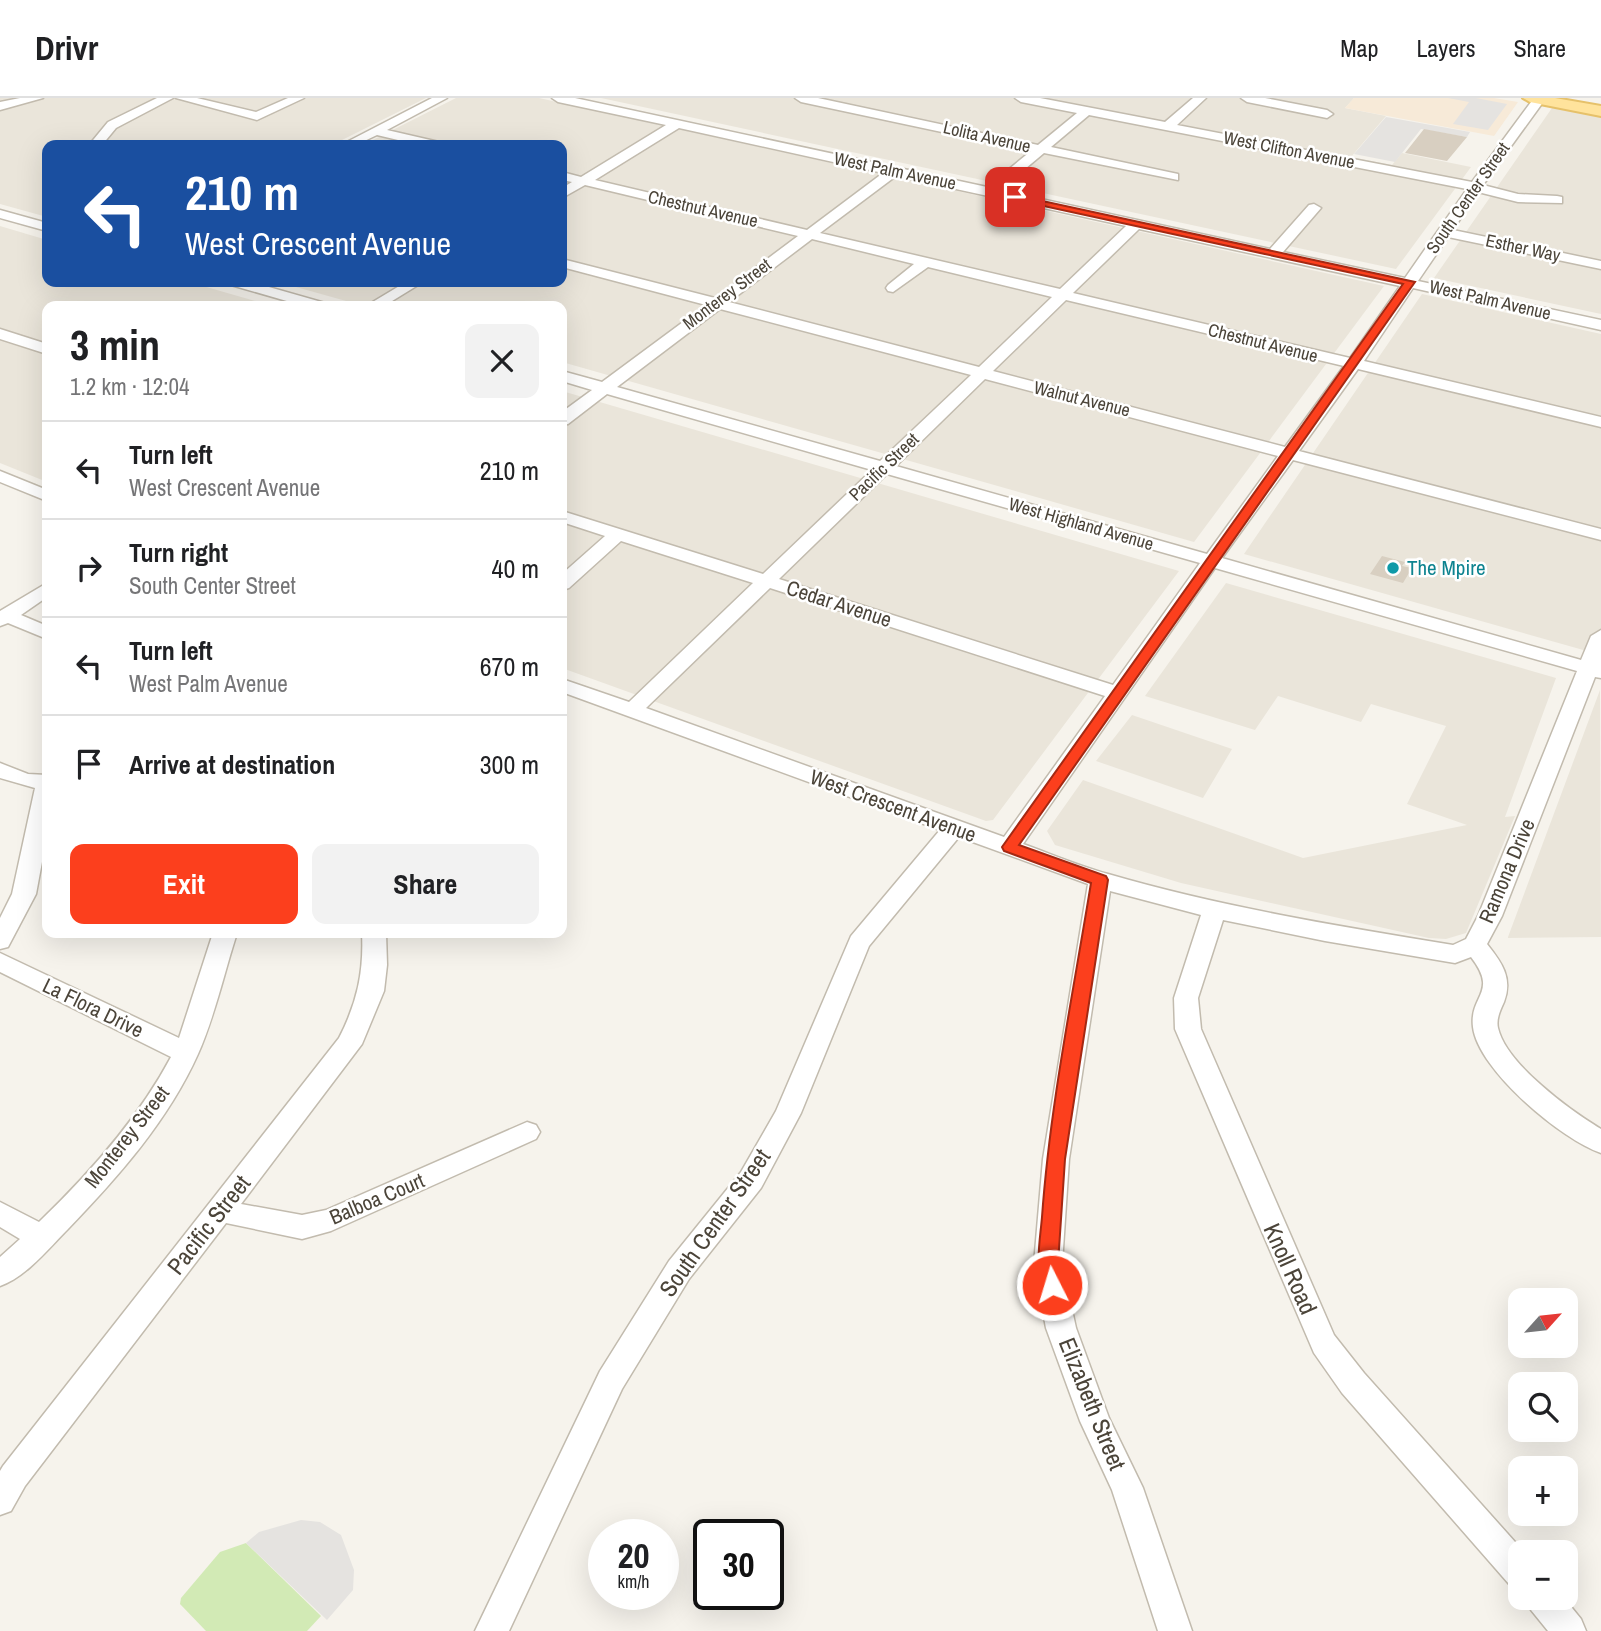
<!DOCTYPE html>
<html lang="en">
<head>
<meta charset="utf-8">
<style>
	:root { --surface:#fff; --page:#f2f2f2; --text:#202124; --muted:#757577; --line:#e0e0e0; --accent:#fc3f1d }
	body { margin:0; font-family:"Archivo Narrow",sans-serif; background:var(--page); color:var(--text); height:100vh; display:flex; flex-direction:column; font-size:26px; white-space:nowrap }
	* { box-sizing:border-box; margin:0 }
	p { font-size:23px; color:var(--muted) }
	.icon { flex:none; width:38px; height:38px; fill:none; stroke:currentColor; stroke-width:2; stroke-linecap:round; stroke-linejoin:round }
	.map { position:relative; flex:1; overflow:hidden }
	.drawer { position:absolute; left:42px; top:203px; width:525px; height:637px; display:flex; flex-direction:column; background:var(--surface); border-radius:14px; box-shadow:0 7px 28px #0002 }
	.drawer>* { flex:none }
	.hud { position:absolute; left:42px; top:42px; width:525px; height:147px; border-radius:14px; box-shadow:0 7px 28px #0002; background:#1a4fa0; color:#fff; overflow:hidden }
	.needle { width:46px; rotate:63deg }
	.tools { position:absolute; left:1508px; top:1190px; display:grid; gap:14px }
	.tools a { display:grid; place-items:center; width:70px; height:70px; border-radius:14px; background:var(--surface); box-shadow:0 7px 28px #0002; font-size:35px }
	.speed { position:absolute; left:588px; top:1421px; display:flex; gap:14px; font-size:35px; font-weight:700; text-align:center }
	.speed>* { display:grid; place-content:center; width:91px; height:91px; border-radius:50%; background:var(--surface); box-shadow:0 7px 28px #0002; line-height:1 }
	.speed small { font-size:18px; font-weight:400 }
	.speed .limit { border:4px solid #111; border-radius:10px; background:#fff; color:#111 }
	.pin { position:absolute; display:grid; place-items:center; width:60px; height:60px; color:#fff; margin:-30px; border-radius:14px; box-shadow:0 4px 10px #0006 }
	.me { position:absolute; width:77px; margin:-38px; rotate:355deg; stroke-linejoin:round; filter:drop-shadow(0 0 5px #0008) }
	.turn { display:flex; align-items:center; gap:24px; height:147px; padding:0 28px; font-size:32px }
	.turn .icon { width:91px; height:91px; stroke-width:2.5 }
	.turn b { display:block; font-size:49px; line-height:60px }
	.round { display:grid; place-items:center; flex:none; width:74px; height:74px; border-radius:14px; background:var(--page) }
	.head { display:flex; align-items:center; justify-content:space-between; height:119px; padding:0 28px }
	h1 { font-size:42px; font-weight:800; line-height:52px }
	.cta { display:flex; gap:14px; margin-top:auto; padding:14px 28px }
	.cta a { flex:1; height:80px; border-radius:14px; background:var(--accent); color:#fff; font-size:28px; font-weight:800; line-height:80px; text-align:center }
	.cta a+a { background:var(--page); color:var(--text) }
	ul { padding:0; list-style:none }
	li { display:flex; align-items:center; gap:21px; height:98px; padding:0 28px; border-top:2px solid var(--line) }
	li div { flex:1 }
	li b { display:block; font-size:26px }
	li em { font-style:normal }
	header { display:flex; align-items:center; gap:42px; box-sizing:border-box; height:98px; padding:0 35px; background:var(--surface); border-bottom:2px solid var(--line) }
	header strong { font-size:33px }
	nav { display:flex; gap:38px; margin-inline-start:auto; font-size:24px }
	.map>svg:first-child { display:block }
	.residential { fill:#eae5da }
	.commercial { fill:#f7ead8 }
	.green { fill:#d2eab5 }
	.parking { fill:#e5e3e0 }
	.building { fill:#d8cfc1 }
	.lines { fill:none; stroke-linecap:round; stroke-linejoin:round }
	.minor-casing { stroke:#c2bbae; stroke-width:3 }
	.major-casing { stroke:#e6c16a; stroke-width:4 }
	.minor { fill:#fff; fill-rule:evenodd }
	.major { fill:#ffe39c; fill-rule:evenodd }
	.route { fill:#fc3f1d; stroke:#a42913; stroke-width:2 }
	.culture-dot { fill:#0f9aa8; stroke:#fff; stroke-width:2.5 }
	.labels { text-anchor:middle; stroke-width:5; stroke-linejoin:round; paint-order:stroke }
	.far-street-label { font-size:18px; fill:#4b4439; stroke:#fff }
	.culture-label { font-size:21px; fill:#0d838f; stroke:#fff; text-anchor:start }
	.street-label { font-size:21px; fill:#4b4439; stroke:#fff }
	.near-street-label { font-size:24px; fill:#4b4439; stroke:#fff }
</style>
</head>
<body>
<header>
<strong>Drivr</strong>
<nav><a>Map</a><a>Layers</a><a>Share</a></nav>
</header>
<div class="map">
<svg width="1601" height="1533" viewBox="0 0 1601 1533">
	<rect width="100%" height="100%" fill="#f6f3ec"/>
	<!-- residential -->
	<path class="residential" d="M 0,0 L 426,0 L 332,47 L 47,47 L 47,119 L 0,106 Z
		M 456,0 L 539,0 L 1384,188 L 1194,444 L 562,264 L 562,208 L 364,208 L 278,184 L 562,184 L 562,47 L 363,47 Z
		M 601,0 L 1354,0 L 1345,10 L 1386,18 L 1351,59 L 1392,67 L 1402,55 L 1471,69 L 1396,171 Z
		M 1552,10 L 1601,19 L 1601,216 L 1434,180 Z
		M 0,128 L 47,142 L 47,184 L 189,184 L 273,208 L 47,208 L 47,384 L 0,365 Z
		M 1422,196 L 1601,236 L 1601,557 L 1244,456 Z
		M 562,293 L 1179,473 L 993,722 L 986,723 L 562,570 Z
		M 1226,485 L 1556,580 L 1505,719 L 1515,718 L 1466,835 L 1446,841 L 1429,840 L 1181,785 L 1055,747 L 1047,733 L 1083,682 L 1303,760 L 1467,727 L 1407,706 L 1446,628 L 1371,606 L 1361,624 L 1278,598 L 1255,632 L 1145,598 Z
		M 1600,592 L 1601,839 L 1508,840 L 1508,839 Z
		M 1132,617 L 1232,651 L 1203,700 L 1096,663 Z"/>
	<!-- commercial -->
	<path class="commercial" d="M 1354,0 L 1494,0 L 1518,4 L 1494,38 L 1345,10 Z"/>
	<!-- green -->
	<path class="green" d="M 246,1445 L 321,1518 L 307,1533 L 206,1533 L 180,1506 L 181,1500 L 220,1454 Z"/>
	<!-- parking -->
	<path class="parking" d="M 1448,0 L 1476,0 L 1507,6 L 1488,32 L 1453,26 L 1469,4 Z
		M 1386,19 L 1470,34 L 1467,39 L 1421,31 L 1395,64 L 1354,56 Z
		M 301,1422 L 320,1424 L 341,1437 L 354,1472 L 353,1492 L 327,1522 L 246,1445 L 259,1434 Z"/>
	<!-- building -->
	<path class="building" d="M 1424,31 L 1467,39 L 1447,63 L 1405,55 Z
		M 1382,458 L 1405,464 L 1402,468 L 1412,470 L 1403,485 L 1370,476 Z"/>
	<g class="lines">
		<!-- minor casing -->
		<g class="minor-casing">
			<path id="minor" d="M 20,0 L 43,0 L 0,12 L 0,4 Z
				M 157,0 L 173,0 L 116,30 L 102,47 L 89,47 L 108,24 Z
				M 176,0 L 197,0 L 256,14 L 288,0 L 304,0 L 257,22 Z
				M 432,0 L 447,0 L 387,32 L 439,44 L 440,47 L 419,47 L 377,37 L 356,47 L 341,47 Z
				M 552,0 L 575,0 L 987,89 L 1031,53 L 801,4 L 795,0 L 818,0 L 1038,47 L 1077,15 L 1021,4 L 1015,0 L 1040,0 L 1165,24 L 1193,0 L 1206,0 L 1177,27 L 1472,84 L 1534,0 L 1546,0 L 1483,87 L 1518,96 L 1557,98 L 1562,99 L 1562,105 L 1518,104 L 1478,94 L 1453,132 L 1601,163 L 1601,171 L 1448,139 L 1418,183 L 1601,222 L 1601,232 L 1413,190 L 1364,263 L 1601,319 L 1601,329 L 1358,271 L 1299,353 L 1601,431 L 1601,442 L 1293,362 L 1222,460 L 1581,562 L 1591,538 L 1601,532 L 1601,580 L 1595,579 L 1502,818 L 1487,846 C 1502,865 1513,880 1504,904 C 1500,913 1496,921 1498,930 C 1506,966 1571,1013 1601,1031 L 1601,1055 C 1562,1042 1478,972 1473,929 C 1469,897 1499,895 1471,859 L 1455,865 L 1325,843 L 1223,822 L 1198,900 L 1201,931 L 1334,1237 L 1364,1275 L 1524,1454 L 1521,1454 L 1521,1491 L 1509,1486 L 1342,1295 L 1314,1255 L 1175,931 L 1174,900 L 1201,817 L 1110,793 L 1069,1061 L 1062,1166 L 1076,1230 L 1109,1320 L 1143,1390 L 1192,1533 L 1158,1533 L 1112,1392 L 1080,1323 L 1046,1230 L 1034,1166 L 1043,1061 L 1088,786 L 959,739 L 869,848 L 801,1015 L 761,1090 L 689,1181 L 622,1291 L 509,1533 L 475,1533 L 600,1273 L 669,1163 L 741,1074 L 776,1013 L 851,838 L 940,732 L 562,594 L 562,581 L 629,604 L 753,485 L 621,443 L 569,490 L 562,492 L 562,476 L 605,438 L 562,424 L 562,413 L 763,476 L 872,372 L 607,296 L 568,326 L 562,327 L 562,314 L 592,292 L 562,283 L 562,273 L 602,284 L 706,207 L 562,169 L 562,161 L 715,200 L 798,138 L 585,87 L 562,100 L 562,90 L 572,84 L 562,82 L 562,74 L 581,79 L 666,27 L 558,4 ZM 1089,17 L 1467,91 L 1405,180 L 1283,154 L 1321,110 L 1314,106 L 1309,107 L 1270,151 L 1000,92 L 1044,55 L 1178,82 L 1178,76 L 1051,49 ZM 679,30 L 883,75 L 807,132 L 595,82 ZM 896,78 L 1126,128 L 1060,191 L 820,135 ZM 1139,131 L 1400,188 L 1350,260 L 1073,195 ZM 812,141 L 914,166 L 888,187 L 886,190 L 888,193 L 893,194 L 928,169 L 1052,199 L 979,269 L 729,204 ZM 1066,202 L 1344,268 L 1285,349 L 993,273 ZM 720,211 L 971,277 L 880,363 L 617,289 ZM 985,281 L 1278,358 L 1207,456 L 896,368 ZM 887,376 L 1200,465 L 1113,587 L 779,481 ZM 1215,470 L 1577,573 L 1478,818 L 1466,841 L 1453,847 C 1337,828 1221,809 1108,776 C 1079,768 1051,756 1023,746 ZM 770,490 L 1105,598 L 1004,739 L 646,610 Z
				M 1241,0 L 1265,0 L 1327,12 L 1333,16 L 1327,20 L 1247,4 Z
				M 0,112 L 47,125 L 47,133 L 0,120 Z
				M 229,184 L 251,184 L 325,205 L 327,208 L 304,208 L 231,187 Z
				M 406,184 L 423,184 L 384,208 L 366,208 Z
				M 0,231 L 47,246 L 47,256 L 0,241 Z
				M 0,373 L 47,392 L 47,403 L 0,384 Z
				M 47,485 L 47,499 L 21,517 L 47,528 L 47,541 L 8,525 L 0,528 L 0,513 Z
				M 0,665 L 28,676 L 47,677 L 47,737 L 36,796 L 8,849 L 0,851 L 0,820 L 12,796 L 35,690 L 0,680 Z
				M 213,835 L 237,835 C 224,875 215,918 198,956 C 168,1023 118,1079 68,1131 C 49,1150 26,1179 0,1188 L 0,1159 L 20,1141 L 0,1129 L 0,1104 L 39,1124 C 90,1075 138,1021 171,959 L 0,874 L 0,855 L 179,940 Z
				M 362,835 L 386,835 L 387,867 L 384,893 L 362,946 L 241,1106 L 302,1117 L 326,1112 L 527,1024 L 536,1027 L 540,1034 L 536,1041 L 331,1133 L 302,1141 L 226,1125 L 25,1388 L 11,1413 L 0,1417 L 0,1373 L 3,1368 L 339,940 C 357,905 364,874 362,835 Z
				M 1527,1500 L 1564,1500 L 1581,1521 L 1586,1533 L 1548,1533 L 1531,1512 Z"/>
		</g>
		<!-- major casing -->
		<g class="major-casing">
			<path id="major" d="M 1523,0 L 1555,0 L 1601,8 L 1601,18 L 1530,4 Z"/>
		</g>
		<!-- minor -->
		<use href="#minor" class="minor"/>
		<!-- major -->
		<use href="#major" class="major"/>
	</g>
	<!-- route -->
	<path class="route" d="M 1015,97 L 1415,184 L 1019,747 L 1106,778 L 1108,782 L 1065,1061 L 1058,1166 L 1062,1187 L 1059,1193 L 1052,1195 L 1045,1193 C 1034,1171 1040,1143 1042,1119 C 1050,1007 1073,896 1091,785 L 1004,753 L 1002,749 L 1403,186 L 1011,101 L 1010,99 Z"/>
	<!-- markers -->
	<circle class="culture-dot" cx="1393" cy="470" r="7"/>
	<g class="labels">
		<!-- far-street labels -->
		<g class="far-street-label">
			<text transform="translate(987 39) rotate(13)" y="6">Lolita Avenue</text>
			<text transform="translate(1289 52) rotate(11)" y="6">West Clifton Avenue</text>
			<text transform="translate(895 73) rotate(12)" y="6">West Palm Avenue</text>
			<text transform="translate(1468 100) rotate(-55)" y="6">South Center Street</text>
			<text transform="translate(703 111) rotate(13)" y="6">Chestnut Avenue</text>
			<text transform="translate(1523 150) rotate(12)" y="6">Esther Way</text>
			<text transform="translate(727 196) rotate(-37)" y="6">Monterey Street</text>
			<text transform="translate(1490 202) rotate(13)" y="6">West Palm Avenue</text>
			<text transform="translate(1263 245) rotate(14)" y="6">Chestnut Avenue</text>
			<text transform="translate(1082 301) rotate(14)" y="6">Walnut Avenue</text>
			<text transform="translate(884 369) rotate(-44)" y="6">Pacific Street</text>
			<text transform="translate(1081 426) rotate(16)" y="6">West Highland Avenue</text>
		</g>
		<!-- culture labels -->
		<g class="culture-label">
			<text x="1407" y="477">The Mpire</text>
		</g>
		<!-- street labels -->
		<g class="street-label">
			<text transform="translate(839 506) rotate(18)" y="7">Cedar Avenue</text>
			<text transform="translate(893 708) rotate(20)" y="7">West Crescent Avenue</text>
			<text transform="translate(1507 773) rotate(-67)" y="7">Ramona Drive</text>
			<text transform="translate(93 910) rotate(26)" y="7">La Flora Drive</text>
			<text transform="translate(127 1039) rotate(-52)" y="7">Monterey Street</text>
			<text transform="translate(377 1101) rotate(-23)" y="7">Balboa Court</text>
		</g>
		<!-- near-street labels -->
		<g class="near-street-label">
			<text transform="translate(715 1125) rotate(-55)" y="8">South Center Street</text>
			<text transform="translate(209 1127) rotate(-52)" y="8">Pacific Street</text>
			<text transform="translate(1290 1171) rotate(66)" y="8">Knoll Road</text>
			<text transform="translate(1092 1306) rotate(68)" y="8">Elizabeth Street</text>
		</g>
	</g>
</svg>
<div class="tools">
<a><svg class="needle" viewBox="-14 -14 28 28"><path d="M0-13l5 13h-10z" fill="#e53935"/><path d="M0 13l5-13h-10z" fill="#757577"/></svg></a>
<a><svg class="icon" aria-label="search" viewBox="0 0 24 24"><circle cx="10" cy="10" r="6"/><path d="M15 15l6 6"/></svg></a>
<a>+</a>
<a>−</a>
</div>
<div class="speed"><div>20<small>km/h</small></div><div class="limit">30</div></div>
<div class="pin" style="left:1015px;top:99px;background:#d93025"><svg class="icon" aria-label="arrive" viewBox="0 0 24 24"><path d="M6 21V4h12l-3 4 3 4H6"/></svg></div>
<svg class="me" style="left:1052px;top:1187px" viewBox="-20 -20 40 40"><circle r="17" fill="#fc3f1d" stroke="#fff" stroke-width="3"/><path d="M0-11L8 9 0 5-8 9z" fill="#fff"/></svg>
<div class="hud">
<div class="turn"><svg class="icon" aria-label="left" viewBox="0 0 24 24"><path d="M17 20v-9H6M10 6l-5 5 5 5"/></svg><div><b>210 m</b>West Crescent Avenue</div></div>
</div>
<section class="drawer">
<div class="head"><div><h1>3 min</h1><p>1.2 km · 12:04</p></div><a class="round"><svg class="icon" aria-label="close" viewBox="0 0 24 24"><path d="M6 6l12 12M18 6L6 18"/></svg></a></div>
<ul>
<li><svg class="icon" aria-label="left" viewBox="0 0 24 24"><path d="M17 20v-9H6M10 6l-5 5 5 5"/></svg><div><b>Turn left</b><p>West Crescent Avenue</p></div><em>210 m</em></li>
<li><svg class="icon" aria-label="right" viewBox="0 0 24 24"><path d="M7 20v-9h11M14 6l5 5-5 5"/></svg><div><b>Turn right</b><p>South Center Street</p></div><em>40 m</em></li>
<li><svg class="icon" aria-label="left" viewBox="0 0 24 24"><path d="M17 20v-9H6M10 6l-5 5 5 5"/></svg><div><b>Turn left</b><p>West Palm Avenue</p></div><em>670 m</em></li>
<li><svg class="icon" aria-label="arrive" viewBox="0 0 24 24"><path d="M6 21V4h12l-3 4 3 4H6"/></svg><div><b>Arrive at destination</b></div><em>300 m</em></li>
</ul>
<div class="cta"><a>Exit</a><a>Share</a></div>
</section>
</div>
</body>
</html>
